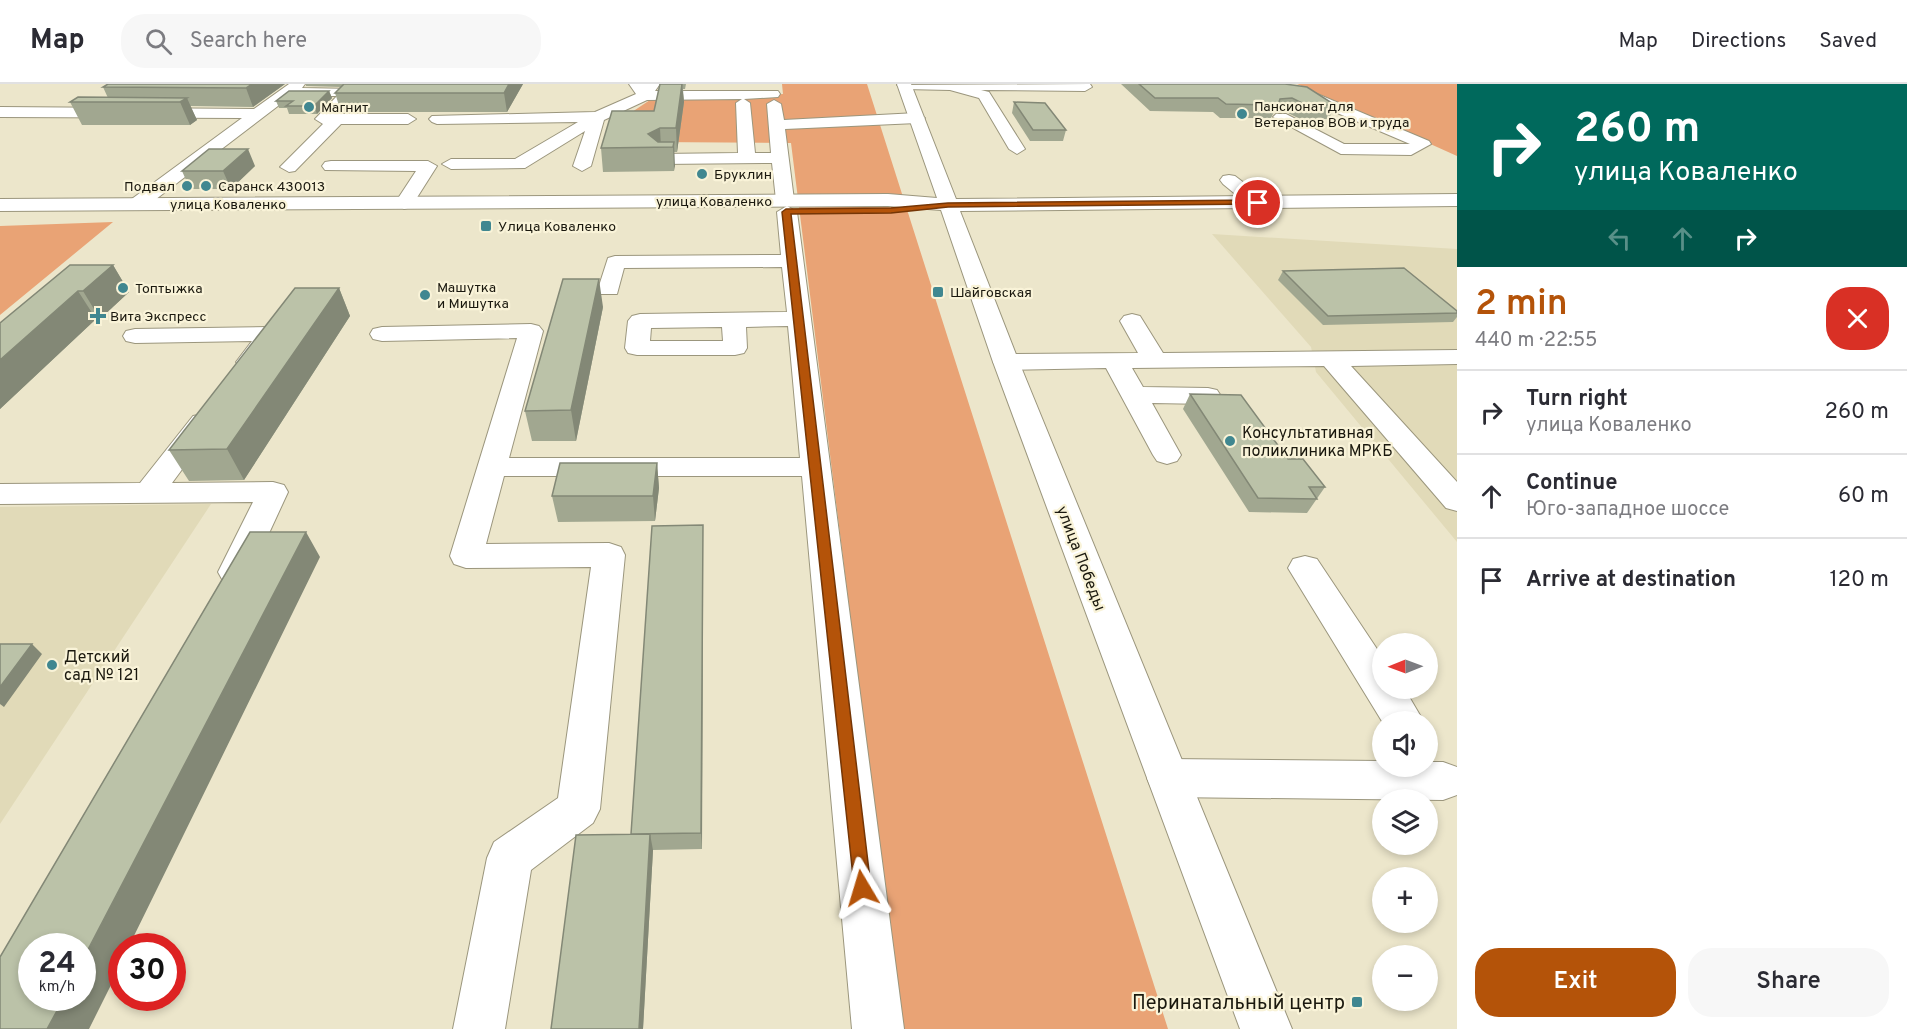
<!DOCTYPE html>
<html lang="en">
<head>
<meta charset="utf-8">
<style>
	:root { --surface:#fff; --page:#f7f7f7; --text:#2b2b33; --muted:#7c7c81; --line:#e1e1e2; --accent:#b45309 }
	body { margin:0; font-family:Overpass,sans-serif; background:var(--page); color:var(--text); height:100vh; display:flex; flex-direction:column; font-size:22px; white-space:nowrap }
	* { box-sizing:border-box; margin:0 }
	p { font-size:20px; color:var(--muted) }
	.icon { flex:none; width:33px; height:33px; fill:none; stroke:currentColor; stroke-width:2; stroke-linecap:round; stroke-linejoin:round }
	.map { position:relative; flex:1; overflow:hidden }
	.sheet { display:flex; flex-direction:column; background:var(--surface); width:450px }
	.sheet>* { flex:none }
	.banner { background:#00695c; color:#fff; overflow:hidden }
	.needle { width:39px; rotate:269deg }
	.controls { position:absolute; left:1372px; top:549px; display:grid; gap:12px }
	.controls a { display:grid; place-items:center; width:66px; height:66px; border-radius:50%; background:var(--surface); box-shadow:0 3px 9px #0003; font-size:30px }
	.speed { position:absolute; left:18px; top:849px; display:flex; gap:12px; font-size:30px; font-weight:700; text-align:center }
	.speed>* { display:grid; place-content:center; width:78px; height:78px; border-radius:50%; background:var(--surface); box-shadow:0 3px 9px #0003; line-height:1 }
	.speed small { font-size:15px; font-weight:400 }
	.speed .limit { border:9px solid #d22; background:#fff; color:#111 }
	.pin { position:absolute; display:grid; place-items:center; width:51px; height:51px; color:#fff; margin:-26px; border:3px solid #fff; border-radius:50%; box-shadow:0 2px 6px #0007 }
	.me { position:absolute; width:66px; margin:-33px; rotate:353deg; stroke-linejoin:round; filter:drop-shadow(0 0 4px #0008) }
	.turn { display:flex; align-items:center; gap:21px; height:126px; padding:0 18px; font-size:27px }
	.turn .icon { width:78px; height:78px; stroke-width:2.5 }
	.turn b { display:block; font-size:42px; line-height:51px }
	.lanes { display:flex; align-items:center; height:57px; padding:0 18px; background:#0003; justify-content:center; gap:30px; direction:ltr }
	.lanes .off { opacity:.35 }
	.round { display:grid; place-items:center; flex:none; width:63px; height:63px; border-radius:24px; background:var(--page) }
	.head { display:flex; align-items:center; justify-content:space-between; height:102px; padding:0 18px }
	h1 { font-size:36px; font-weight:600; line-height:45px; color:var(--accent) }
	.button { display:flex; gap:12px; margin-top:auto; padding:12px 18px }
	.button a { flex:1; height:69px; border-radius:24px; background:var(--accent); color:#fff; font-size:24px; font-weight:600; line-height:69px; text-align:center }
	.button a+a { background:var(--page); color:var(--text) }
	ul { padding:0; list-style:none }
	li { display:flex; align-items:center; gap:18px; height:84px; padding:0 18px; border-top:2px solid var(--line) }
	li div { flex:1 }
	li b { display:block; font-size:22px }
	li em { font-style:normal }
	header { display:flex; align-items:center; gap:36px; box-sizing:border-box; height:84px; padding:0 30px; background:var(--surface); border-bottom:2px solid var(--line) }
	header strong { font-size:28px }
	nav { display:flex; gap:33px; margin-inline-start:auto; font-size:21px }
	.search { width:420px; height:54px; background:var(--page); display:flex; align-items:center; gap:15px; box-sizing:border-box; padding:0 21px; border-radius:24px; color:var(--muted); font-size:22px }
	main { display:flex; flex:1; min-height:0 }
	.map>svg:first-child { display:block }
	.built { fill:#e1dab8 }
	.green { fill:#e9a375 }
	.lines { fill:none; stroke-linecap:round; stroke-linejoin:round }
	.minor-casing { stroke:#9b967d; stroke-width:2 }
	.major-casing { stroke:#9b967d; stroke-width:2 }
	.minor { fill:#fff; fill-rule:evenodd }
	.major { fill:#fff; fill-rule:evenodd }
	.wall { fill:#a1a790 }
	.shaded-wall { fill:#838876 }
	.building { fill:#bbc2a8; stroke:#838876; stroke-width:1.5 }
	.route { fill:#b45309; stroke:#753606; stroke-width:1.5 }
	.poi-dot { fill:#408790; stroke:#f9f3d8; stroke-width:2 }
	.labels { text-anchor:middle; stroke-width:4.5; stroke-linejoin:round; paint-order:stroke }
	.far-poi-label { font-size:14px; fill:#1a180e; stroke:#f9f3d8; text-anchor:start }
	.far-street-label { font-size:14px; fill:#1a180e; stroke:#f9f3d8 }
	.poi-label { font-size:16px; fill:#1a180e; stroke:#f9f3d8; text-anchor:start }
	.street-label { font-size:16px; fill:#1a180e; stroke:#f9f3d8 }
	.near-poi-label { font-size:20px; fill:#1a180e; stroke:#f9f3d8; text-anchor:end }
</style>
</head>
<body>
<header>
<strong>Map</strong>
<div class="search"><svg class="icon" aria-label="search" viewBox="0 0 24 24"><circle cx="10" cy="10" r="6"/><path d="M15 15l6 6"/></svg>Search here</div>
<nav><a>Map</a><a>Directions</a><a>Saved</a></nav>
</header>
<main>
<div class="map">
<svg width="1457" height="945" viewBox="0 0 1457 945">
	<rect width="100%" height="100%" fill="#ece6cb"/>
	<!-- built -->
	<path class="built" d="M 1212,150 L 1457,165 L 1457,458 L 1316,288 L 1311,263 Z
		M 211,420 L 0,740 L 0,423 Z"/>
	<!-- green -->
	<path class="green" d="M 782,0 L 867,0 L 1168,945 L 902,945 L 791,59 L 652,58 L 611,42 L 650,16 L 783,10 Z
		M 1297,0 L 1457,0 L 1457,72 Z
		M 113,138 L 0,231 L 0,142 Z"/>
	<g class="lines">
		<!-- minor casing -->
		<g class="minor-casing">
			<path id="minor" d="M 289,0 L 305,0 L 302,4 L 354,5 L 354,11 L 336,30 L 408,30 L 416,35 L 408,40 L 341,40 L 295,87 L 289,88 L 280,83 L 323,40 L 315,35 L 337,12 L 291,12 L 143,125 L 129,125 L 127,121 L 129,117 L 242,34 L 0,33 L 0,23 L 254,25 Z
				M 629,0 L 660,0 L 655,7 L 778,7 L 780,10 L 778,13 L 744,15 L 750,19 L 755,69 L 771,69 L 767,20 L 774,16 L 781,20 L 784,36 L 917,29 L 925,34 L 917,39 L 785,45 L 794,116 L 785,122 L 776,116 L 772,79 L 661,80 L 652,75 L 661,70 L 738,69 L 736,19 L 742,15 L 647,16 L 604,36 L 591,82 L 582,87 L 573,82 L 585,47 L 525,84 L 451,85 L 442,80 L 451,75 L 515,75 L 578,38 L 437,40 L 432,38 L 429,35 L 432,32 L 595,28 L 636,10 Z
				M 1090,0 L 1092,3 L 1085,7 L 981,6 L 989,8 L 1025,65 L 1017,70 L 1009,65 L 979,14 L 950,6 L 904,5 L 897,1 Z
				M 1221,0 L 1271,0 L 1303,4 L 1429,57 L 1431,60 L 1411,71 L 1341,70 L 1273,33 L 1276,30 L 1286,30 L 1344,60 L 1410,60 L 1295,11 L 1228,4 Z
				M 331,77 L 428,77 L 437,82 L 411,123 L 404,125 L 395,119 L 416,87 L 325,86 L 322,82 L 325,78 Z
				M 1229,91 L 1235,92 L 1265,115 L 1267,119 L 1265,123 L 1251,123 L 1223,100 L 1220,96 L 1223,92 Z
				M 787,122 L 797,128 L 904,945 L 852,945 L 802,392 L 504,392 L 486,460 L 609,459 L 621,463 L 625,471 L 600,725 L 593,739 L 531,786 L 505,945 L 453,945 L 487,774 L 494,758 L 558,714 L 591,483 L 466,484 L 454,480 L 450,472 L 517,254 L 382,257 L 373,255 L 370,250 L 373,245 L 382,243 L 531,240 L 539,242 L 543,247 L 509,374 L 800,374 L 788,242 L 746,243 L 747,264 L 744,269 L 735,271 L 637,271 L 628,269 L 625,264 L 628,237 L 632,232 L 640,230 L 787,228 L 782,183 L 624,184 L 617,210 L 601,210 L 598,205 L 608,174 L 615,172 L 781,171 L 777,128 ZM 722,243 L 723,257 L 650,257 L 651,244 Z
				M 1132,230 L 1140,232 L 1163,269 L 1457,266 L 1457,280 L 1351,282 L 1457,398 L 1457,427 L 1446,424 L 1324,282 L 1132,284 L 1143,303 L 1208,304 L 1217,306 L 1221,312 L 1217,318 L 1208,320 L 1152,319 L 1181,371 L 1177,377 L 1167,380 L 1157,377 L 1153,371 L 1106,284 L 1006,286 L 997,283 L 993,278 L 997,273 L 1006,270 L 1138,269 L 1120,237 L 1124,232 Z
				M 270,243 L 279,245 L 282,250 L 258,283 L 249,286 L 240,283 L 236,278 L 252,257 L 135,259 L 126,257 L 123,252 L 126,247 L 135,245 Z
				M 203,330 L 213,332 L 217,338 L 172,399 L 273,398 L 284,401 L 288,408 L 247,497 L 235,500 L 223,497 L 218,488 L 253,418 L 0,420 L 0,400 L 140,399 L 193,332 Z
				M 1305,472 L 1317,475 L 1383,574 L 1383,604 L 1404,604 L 1424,638 L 1383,639 L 1288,484 L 1293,475 Z
				M 1168,675 L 1383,677 L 1383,682 L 1428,682 L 1428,678 L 1443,678 L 1457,683 L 1457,711 L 1443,716 L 1168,713 L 1153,708 L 1147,694 L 1153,680 Z"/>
		</g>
		<!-- major casing -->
		<g class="major-casing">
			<path id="major" d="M 897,0 L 911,0 L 956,115 L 1457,110 L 1457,122 L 960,127 L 1019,278 L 1292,945 L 1240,945 L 993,278 L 941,126 L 888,122 L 0,127 L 0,115 L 888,110 L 937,114 Z"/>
		</g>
		<!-- minor -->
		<use href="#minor" class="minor"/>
		<!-- major -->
		<use href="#major" class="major"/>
	</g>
	<!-- wall -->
	<path class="wall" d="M 285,0 L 253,23 L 190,22 L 197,36 L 190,41 L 82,41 L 70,18 L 108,14 L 103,3 Z
		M 306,0 L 523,0 L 507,28 L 341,28 L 335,9 L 341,3 L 306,2 Z
		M 660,0 L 686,0 L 685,5 L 683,5 L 684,18 L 677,68 L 674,68 L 674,87 L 603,88 L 601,64 L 654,27 Z
		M 1121,0 L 1285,0 L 1335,21 L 1329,35 L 1300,35 L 1286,28 L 1274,28 L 1271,34 L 1220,34 L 1213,28 L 1150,27 Z
		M 329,7 L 332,14 L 317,30 L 289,30 L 287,24 L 279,24 L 276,17 Z
		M 1014,18 L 1066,46 L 1063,57 L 1030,57 L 1012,29 Z
		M 255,82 L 231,105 L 190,105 L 182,87 Z
		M 113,181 L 129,208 L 100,235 L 96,235 L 0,325 L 0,239 Z
		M 1283,187 L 1457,227 L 1457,233 L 1453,238 L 1323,241 L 1278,196 Z
		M 339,204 L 350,232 L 244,396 L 189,397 L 169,366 Z
		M 603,223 L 576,357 L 532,357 L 525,327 Z
		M 1190,310 L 1288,375 L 1325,403 L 1307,429 L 1249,428 L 1183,325 Z
		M 657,379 L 659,404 L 655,437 L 558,438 L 552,412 Z
		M 703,441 L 702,765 L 653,766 L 643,945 L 631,750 Z"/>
	<!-- shaded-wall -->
	<path class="shaded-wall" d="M 252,0 L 285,0 L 253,23 L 246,4 Z
		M 509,0 L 523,0 L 507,28 L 504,9 Z
		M 682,0 L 684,18 L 677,68 L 676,44 Z
		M 329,7 L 332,14 L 317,30 L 314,22 Z
		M 187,14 L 197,36 L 190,41 L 180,18 Z
		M 660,44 L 661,63 L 648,50 Z
		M 674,58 L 675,82 L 674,87 L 673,63 Z
		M 248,65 L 255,82 L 231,105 L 223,87 Z
		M 113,181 L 129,208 L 100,235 L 83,207 Z
		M 599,195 L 603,223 L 576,357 L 571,326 Z
		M 339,204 L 350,232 L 244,396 L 227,365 Z
		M 78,207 L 96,235 L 0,325 L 0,276 Z
		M 657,379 L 659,404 L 655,437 L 653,412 Z
		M 703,441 L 703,460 L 702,765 L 701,749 Z
		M 306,448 L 320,473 L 129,862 L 122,862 L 122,879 L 89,945 L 47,945 L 64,914 L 82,914 L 82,877 Z
		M 32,560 L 42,570 L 4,623 L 0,620 L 0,603 Z
		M 650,750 L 653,766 L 643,945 L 639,945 Z"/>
	<!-- building -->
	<path class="building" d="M 108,0 L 252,0 L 246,4 L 103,3 Z
		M 344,0 L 509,0 L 504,9 L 335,9 Z
		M 660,0 L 682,0 L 676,44 L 660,44 L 648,50 L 658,58 L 674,58 L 673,63 L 601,64 L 612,27 L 654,27 Z
		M 1139,0 L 1285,0 L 1307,3 L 1335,21 L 1306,21 L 1292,14 L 1280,15 L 1278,21 L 1226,20 L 1218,14 L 1155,14 Z
		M 289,7 L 329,7 L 314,22 L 286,22 L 293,17 L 276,17 Z
		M 78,13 L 187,14 L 180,18 L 70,18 Z
		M 1014,18 L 1045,19 L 1066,46 L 1033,46 Z
		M 209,65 L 248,65 L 223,87 L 182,87 Z
		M 70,181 L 113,181 L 83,207 L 78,207 L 0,276 L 0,239 Z
		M 1404,184 L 1457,227 L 1457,229 L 1328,232 L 1283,187 Z
		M 563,195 L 599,195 L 571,326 L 525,327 Z
		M 295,204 L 339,204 L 227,365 L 169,366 Z
		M 1190,310 L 1241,311 L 1288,375 L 1303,375 L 1325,403 L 1309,403 L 1317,415 L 1258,414 Z
		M 560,379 L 657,379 L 653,412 L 552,412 Z
		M 703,441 L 701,749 L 631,750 L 652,442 Z
		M 250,448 L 306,448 L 82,877 L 82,862 L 32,862 L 32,914 L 64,914 L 47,945 L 0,945 L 0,873 Z
		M 0,560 L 32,560 L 0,603 Z
		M 650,750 L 639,945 L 551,945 L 576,751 Z"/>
	<!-- route -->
	<path class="route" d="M 1258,116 L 1260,120 L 948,123 L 891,129 L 791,130 L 871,804 L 868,811 L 862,814 L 855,811 L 782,128 L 786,125 L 891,124 L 948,119 Z"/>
	<!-- markers -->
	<g class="poi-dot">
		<circle cx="309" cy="23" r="6"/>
		<circle cx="1242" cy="30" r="6"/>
		<circle cx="702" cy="90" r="6"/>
		<circle cx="187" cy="102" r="6"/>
		<circle cx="206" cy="102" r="6"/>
		<rect x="480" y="136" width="12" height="12" rx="3"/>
		<circle cx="123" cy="204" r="6"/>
		<rect x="932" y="202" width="12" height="12" rx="3"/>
		<circle cx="425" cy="211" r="6"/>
		<path d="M95 223h6v6h6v6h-6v6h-6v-6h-6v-6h6z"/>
		<circle cx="1230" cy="357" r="6"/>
		<circle cx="52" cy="581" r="6"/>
		<rect x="1351" y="912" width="12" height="12" rx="3"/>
	</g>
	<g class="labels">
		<!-- far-poi labels -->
		<g class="far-poi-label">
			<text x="1254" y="27">Пансионат для<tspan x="1254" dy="16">Ветеранов ВОВ и труда</tspan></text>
			<text x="321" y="28">Магнит</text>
			<text x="714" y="95">Бруклин</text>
			<text x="175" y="107" text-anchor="end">Подвал</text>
			<text x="218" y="107">Саранск 430013</text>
			<text x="498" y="147">Улица Коваленко</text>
			<text x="437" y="208">Машутка<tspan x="437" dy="16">и Мишутка</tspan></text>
			<text x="135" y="209">Топтыжка</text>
			<text x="950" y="213">Шайговская</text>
			<text x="110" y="237">Вита Экспресс</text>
		</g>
		<!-- far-street labels -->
		<g class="far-street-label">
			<text x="714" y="122">улица Коваленко</text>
			<text x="228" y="125">улица Коваленко</text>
		</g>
		<!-- poi labels -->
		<g class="poi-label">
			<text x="1242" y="354">Консультативная<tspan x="1242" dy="18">поликлиника МРКБ</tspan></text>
			<text x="64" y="578">Детский<tspan x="64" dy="18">сад № 121</tspan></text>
		</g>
		<!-- street labels -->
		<g class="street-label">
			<text transform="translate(1082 474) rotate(69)" y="6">улица Победы</text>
		</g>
		<!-- near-poi labels -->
		<g class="near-poi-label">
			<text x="1345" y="925">Перинатальный центр</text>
		</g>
	</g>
</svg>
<div class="controls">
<a><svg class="needle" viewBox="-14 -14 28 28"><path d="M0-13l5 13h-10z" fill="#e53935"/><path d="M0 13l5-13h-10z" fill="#7c7c81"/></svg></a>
<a><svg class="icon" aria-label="sound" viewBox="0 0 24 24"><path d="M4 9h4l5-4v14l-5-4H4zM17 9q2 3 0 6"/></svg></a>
<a><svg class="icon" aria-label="layers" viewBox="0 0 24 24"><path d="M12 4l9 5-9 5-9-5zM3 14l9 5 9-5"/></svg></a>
<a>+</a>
<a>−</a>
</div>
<div class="speed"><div>24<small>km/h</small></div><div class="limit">30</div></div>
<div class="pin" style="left:1258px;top:119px;background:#d93025"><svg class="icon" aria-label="arrive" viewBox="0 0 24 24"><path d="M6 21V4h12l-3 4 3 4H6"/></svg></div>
<svg class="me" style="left:862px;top:804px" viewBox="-20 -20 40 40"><path d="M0-17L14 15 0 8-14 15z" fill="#b45309" stroke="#fff" stroke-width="4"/></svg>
</div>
<section class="sheet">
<div class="banner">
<div class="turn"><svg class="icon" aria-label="right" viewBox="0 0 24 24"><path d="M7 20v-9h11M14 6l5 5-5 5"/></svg><div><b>260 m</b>улица Коваленко</div></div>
<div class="lanes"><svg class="icon off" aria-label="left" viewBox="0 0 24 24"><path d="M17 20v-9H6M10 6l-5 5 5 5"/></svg><svg class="icon off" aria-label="ahead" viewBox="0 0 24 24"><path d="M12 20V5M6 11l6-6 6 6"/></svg><svg class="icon" aria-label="right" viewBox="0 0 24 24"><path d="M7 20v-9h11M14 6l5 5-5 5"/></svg></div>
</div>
<div class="head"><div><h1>2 min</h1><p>440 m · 22:55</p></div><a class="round" style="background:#d93025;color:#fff"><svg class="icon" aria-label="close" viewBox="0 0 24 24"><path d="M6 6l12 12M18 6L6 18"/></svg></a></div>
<ul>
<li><svg class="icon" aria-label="right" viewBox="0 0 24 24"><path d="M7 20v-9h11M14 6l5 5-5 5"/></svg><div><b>Turn right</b><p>улица Коваленко</p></div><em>260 m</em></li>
<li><svg class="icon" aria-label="ahead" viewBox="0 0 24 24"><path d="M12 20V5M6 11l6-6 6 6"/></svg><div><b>Continue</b><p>Юго-западное шоссе</p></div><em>60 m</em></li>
<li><svg class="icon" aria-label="arrive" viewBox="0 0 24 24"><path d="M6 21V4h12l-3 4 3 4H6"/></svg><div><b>Arrive at destination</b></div><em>120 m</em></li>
</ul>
<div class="button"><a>Exit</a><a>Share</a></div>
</section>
</main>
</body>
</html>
